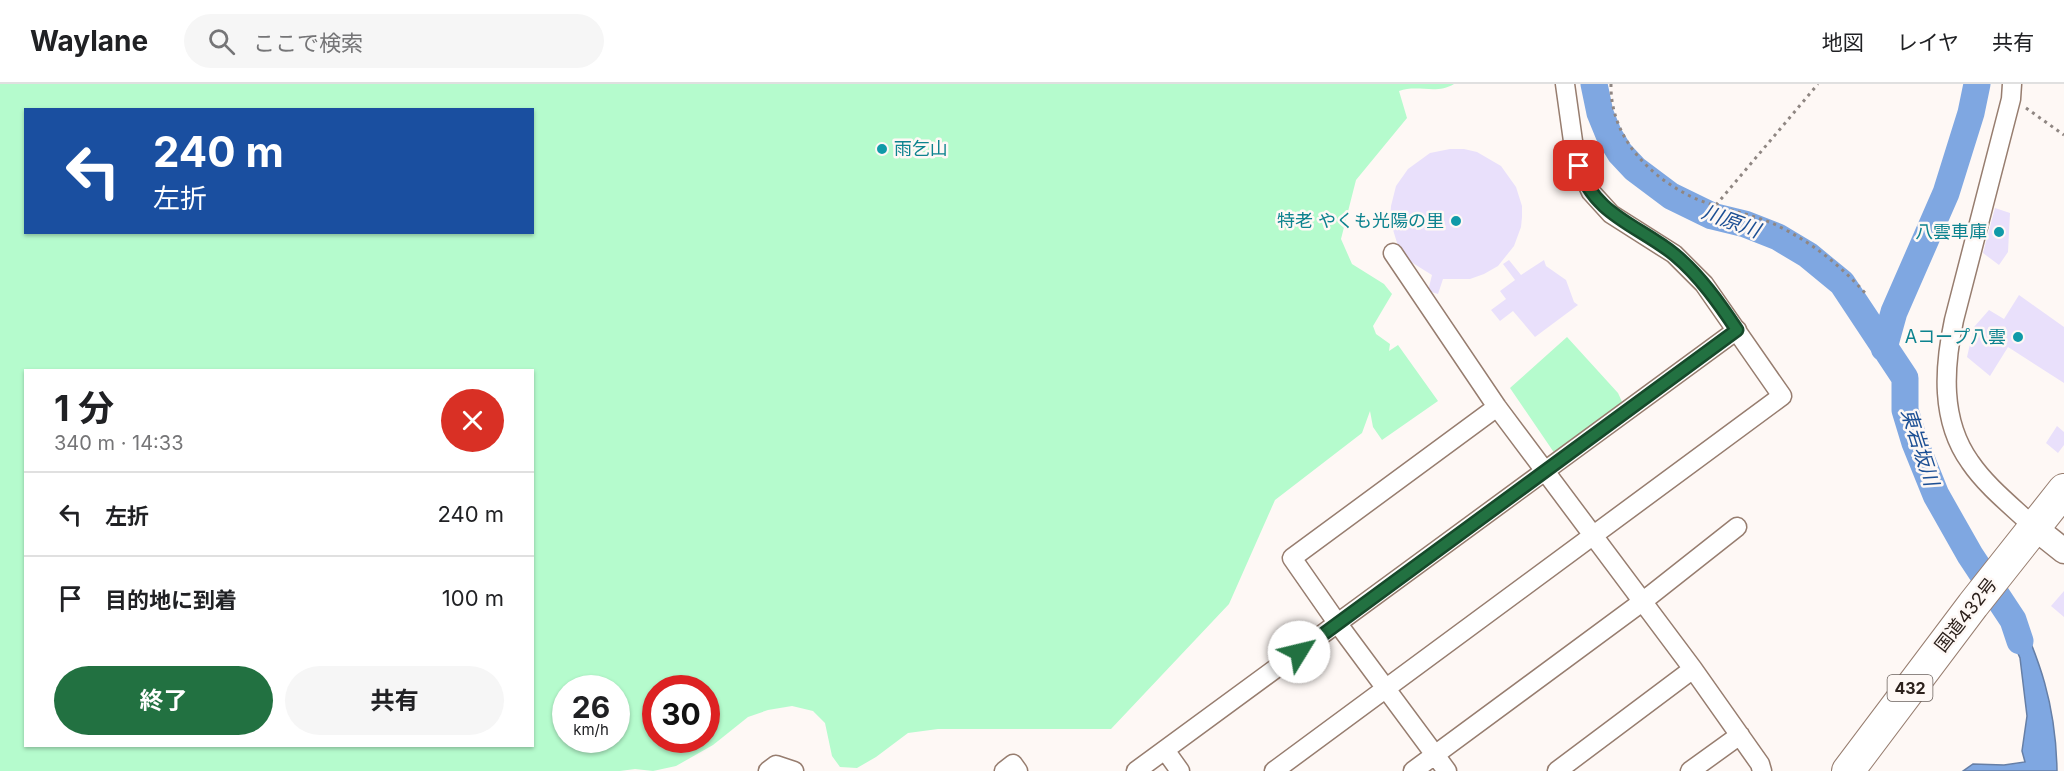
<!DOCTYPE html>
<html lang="ja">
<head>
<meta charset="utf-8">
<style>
	:root { --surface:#fff; --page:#f6f6f6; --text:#202124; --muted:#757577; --line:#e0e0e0; --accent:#227141 }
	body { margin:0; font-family:Inter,"Noto Sans JP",sans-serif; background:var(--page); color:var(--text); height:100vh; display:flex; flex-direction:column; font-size:22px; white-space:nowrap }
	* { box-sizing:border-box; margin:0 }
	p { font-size:20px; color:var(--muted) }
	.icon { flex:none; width:33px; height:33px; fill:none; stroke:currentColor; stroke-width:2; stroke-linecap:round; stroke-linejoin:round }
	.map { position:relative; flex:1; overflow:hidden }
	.details { position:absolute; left:24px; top:285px; width:510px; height:378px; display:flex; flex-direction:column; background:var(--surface); border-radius:0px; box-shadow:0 2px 4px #0004 }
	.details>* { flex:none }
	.top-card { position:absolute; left:24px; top:24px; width:510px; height:126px; border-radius:0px; box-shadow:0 2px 4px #0004; background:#1a4fa0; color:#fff; overflow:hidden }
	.speed { position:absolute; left:552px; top:591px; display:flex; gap:12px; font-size:30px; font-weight:700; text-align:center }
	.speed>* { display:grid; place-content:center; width:78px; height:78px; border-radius:50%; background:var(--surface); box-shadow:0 2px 4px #0004; line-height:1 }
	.speed small { font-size:15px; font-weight:400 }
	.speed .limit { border:9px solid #d22; background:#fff; color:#111 }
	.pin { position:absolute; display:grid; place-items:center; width:51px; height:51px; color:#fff; margin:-26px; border-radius:12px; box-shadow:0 3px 9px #0006 }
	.me { position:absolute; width:66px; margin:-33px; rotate:54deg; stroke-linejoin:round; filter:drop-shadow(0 0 4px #0008) }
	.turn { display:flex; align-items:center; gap:21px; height:126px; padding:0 30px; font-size:27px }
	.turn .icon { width:78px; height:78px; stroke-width:2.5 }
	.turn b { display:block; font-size:42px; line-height:51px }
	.round { display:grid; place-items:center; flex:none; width:63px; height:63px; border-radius:32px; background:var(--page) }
	.summary { display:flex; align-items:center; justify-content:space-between; height:102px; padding:0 30px }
	h1 { font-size:36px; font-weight:700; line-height:45px }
	.primary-button { display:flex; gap:12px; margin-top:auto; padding:12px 30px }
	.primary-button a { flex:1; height:69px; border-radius:36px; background:var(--accent); color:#fff; font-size:24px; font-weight:700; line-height:69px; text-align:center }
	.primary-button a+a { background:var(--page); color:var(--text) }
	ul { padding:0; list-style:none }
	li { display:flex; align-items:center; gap:18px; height:84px; padding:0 30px; border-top:2px solid var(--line) }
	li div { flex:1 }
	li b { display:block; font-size:22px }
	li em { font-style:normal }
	header { display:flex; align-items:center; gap:36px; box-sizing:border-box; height:84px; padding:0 30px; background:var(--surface); border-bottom:2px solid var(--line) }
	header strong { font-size:28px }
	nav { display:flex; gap:33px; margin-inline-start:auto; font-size:21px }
	.search { width:420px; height:54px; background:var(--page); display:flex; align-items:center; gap:15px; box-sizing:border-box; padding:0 21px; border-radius:33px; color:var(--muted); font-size:22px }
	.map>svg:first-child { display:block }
	.green { fill:#b5fbcd; fill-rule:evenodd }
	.water { fill:#7fa7e1; stroke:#667fa6; stroke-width:1.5 }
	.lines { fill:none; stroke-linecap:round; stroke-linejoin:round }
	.river { stroke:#7fa7e1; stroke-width:27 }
	.building { fill:#e9e0fb }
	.street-casing { stroke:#977d6f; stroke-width:21 }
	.secondary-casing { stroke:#977d6f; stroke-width:27 }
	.highway-casing { stroke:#977d6f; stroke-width:34 }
	.path { stroke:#8f8682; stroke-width:3; stroke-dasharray:3 4.5; stroke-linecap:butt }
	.street { stroke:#fff; stroke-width:18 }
	.secondary { stroke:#fff; stroke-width:24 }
	.highway { stroke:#fff; stroke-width:32 }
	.route-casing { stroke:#16492a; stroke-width:15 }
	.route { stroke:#227141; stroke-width:10 }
	.culture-dot { fill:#0f9aa8; stroke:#fef8f5; stroke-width:2 }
	.labels { text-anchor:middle; stroke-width:5; stroke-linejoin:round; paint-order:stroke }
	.shield { fill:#fef8f5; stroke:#6b625d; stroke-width:1.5 }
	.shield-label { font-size:16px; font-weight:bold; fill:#2c211c }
	.culture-label { font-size:18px; fill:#0d838f; stroke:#fef8f5; text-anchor:end }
	.street-label { font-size:18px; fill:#2c211c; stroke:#fef8f5 }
	.water-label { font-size:20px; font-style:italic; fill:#1c4f94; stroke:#fef8f5 }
</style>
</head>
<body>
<header>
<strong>Waylane</strong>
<div class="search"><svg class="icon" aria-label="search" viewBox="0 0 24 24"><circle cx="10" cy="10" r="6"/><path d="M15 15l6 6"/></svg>ここで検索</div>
<nav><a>地図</a><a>レイヤ</a><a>共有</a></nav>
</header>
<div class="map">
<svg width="2064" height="687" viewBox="0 0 2064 687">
	<rect width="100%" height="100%" fill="#fef8f5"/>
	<!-- green -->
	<path class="green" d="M 0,0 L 1454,0 C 1436,11 1418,0 1399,7 L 1407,34 L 1356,96 L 1341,155 L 1352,180 L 1384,200 L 1392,210 L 1373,242 L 1376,250 L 1390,260 L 1389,267 L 1398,261 L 1438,317 L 1382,356 L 1373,343 L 1370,327 L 1362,349 L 1275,416 L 1229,520 L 1111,645 L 938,645 L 908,649 L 876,673 L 857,684 L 840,683 L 832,672 L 825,639 L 813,627 L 792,622 L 768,626 L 748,633 L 713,661 L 676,682 L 653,687 L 635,685 L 620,687 L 0,687 ZM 26,26 L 532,26 L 532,148 L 26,148 ZM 532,286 L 532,662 L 26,662 L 26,286 ZM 566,604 L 616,604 L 616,656 L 566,656 ZM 656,604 L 706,604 L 706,656 L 656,656 Z
		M 1567,253 L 1618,309 L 1624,322 L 1555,370 L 1510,304 Z"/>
	<!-- water -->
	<path class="water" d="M 2012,516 C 2040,575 2056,621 2057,687 L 1963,687 L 1973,680 L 2004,681 L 2025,678 L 2022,667 L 2027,632 L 2020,574 L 2001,530 Z"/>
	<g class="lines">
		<!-- river -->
		<path class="river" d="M 1594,0 L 1600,29 L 1609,51 L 1620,69 L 1635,85 L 1671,112 L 1712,132 L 1745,140 L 1778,153 L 1808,171 L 1842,199 L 1905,294 L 1905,326 L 1915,359 L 1936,411 L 1970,471 L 2013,536 L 2020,557
			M 1884,264 L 1894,228 L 1946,109 L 1971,29 L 1977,0"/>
	</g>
	<!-- building -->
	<path class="building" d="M 1450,65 L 1464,65 L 1477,68 L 1501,82 L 1516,103 L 1522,122 L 1522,133 L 1521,143 L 1514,162 L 1498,182 L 1484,190 L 1470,195 L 1443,195 L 1438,210 L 1428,207 L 1432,191 L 1411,178 L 1398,162 L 1390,136 L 1391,122 L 1396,102 L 1408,85 L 1430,69 Z
		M 1995,124 L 2010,129 L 2008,168 L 1999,181 L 1983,169 Z
		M 1509,176 L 1521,191 L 1544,176 L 1546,182 L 1566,196 L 1574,218 L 1578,221 L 1535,253 L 1513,227 L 1500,237 L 1491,226 L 1506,215 L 1500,207 L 1515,196 L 1503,180 Z
		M 2019,211 L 2064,243 L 2064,299 L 2008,263 L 1990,292 L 1967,273 L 1974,243 L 1989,226 L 2004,235 Z
		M 2057,342 L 2064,348 L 2064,361 L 2058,369 L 2046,359 Z
		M 2064,507 L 2064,533 L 2051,522 Z"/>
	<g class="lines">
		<!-- street casing -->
		<g class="street-casing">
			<path id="street" d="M 2012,0 L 2011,15 L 1954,236 C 1944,283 1940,336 1970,378 C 1987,403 2013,423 2035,444
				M 1393,169 L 1497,323 L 1693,585 L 1760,680 L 1762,687
				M 1165,666 L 1180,687
				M 768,687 L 776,681 L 794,687
				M 1004,687 L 1013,680 L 1018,687
				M 1136,687 L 1737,246
				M 1274,687 L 1782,312 L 1704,200 L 1674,170 L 1611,130 L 1591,108 L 1579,82 L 1573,57 L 1565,0
				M 1413,687 L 1642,518 L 1737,443
				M 1447,687 L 1338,540 L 1292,474 L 1497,323
				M 1557,687 L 1693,585
				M 1690,687 L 1740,651"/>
		</g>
		<!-- secondary casing -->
		<g class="secondary-casing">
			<path id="secondary" d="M 2035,444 L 2064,467"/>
		</g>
		<!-- highway casing -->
		<g class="highway-casing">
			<path id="highway" d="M 1848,687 L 1973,521 L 2064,406"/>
		</g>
		<!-- path -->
		<path class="path" d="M 1611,0 C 1610,50 1645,89 1688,111 C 1717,126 1751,128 1780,143 C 1814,160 1841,182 1866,210
			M 2026,24 L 2064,51
			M 1716,121 L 1818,0"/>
		<!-- street -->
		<use href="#street" class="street"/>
		<!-- secondary -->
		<use href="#secondary" class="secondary"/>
		<!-- highway -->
		<use href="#highway" class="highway"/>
	</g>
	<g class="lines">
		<!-- route casing -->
		<g class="route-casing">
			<path id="route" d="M 1299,568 L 1737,246 C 1719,219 1700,192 1675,171 C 1640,142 1593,131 1579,82"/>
		</g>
		<!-- route -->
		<use href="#route" class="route"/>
	</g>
	<!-- markers -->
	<g class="culture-dot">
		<circle cx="882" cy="65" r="6"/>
		<circle cx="1456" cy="137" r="6"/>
		<circle cx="1999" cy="148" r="6"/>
		<circle cx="2018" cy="253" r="6"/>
	</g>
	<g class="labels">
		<!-- shield labels -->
		<rect class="shield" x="1887.5" y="591" width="45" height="26" rx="4.5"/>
		<g class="shield-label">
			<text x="1910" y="610">432</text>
		</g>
		<!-- culture labels -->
		<g class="culture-label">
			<text x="894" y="71" text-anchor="start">雨乞山</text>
			<text x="1444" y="143">特老 やくも光陽の里</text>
			<text x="1987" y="154">八雲車庫</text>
			<text x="2006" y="259">Aコープ八雲</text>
		</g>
		<!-- street labels -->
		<g class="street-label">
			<text transform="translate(1966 531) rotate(-52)" y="6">国道432号</text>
		</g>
		<!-- water labels -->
		<g class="water-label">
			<text transform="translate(1731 137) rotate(20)" y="7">川原川</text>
			<text transform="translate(1920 363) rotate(72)" y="7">東岩坂川</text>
		</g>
	</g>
</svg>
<div class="speed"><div>26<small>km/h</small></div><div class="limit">30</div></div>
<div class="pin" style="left:1579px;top:82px;background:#d93025"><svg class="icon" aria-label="arrive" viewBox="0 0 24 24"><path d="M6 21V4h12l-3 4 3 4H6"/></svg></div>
<svg class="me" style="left:1299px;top:568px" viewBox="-20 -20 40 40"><circle r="19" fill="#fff"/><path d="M0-13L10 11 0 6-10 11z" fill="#227141"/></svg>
<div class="top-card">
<div class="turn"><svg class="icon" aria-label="left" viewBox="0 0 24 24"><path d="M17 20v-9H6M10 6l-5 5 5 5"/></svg><div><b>240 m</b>左折</div></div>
</div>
<section class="details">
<div class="summary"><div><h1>1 分</h1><p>340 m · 14:33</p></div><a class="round" style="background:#d93025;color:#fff"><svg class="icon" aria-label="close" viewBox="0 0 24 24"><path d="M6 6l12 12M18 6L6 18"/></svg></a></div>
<ul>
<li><svg class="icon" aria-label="left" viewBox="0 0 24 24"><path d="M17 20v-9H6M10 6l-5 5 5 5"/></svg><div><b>左折</b></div><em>240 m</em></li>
<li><svg class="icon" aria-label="arrive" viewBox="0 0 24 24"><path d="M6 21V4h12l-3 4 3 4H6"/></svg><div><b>目的地に到着</b></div><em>100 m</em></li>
</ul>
<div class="primary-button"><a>終了</a><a>共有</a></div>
</section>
</div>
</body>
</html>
